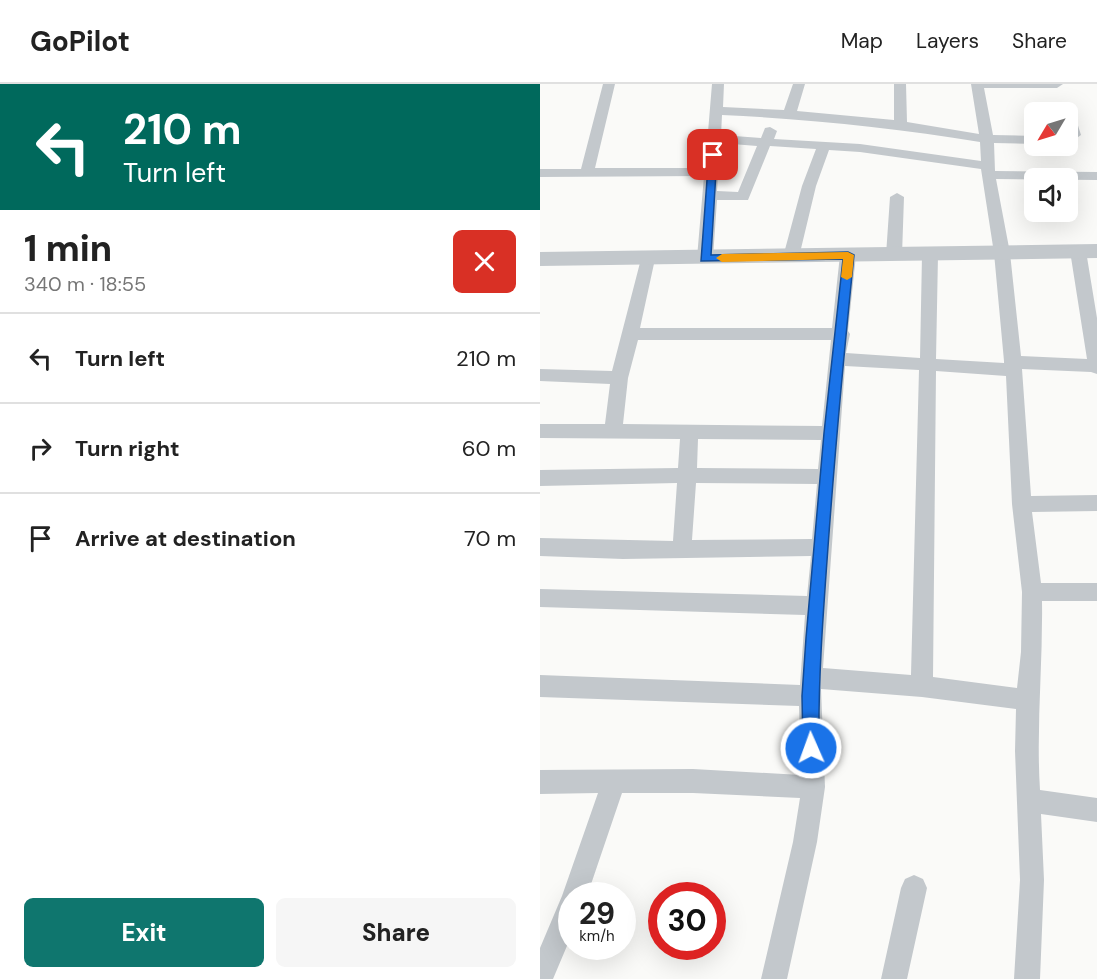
<!DOCTYPE html>
<html lang="en">
<head>
<meta charset="utf-8">
<style>
	:root { --surface:#fff; --page:#f6f6f6; --text:#222; --muted:#767676; --line:#e0e0e0; --accent:#0f766e }
	body { margin:0; font-family:"DM Sans",sans-serif; background:var(--page); color:var(--text); height:100vh; display:flex; flex-direction:column; font-size:22px; white-space:nowrap }
	* { box-sizing:border-box; margin:0 }
	p { font-size:20px; color:var(--muted) }
	.icon { flex:none; width:33px; height:33px; fill:none; stroke:currentColor; stroke-width:2; stroke-linecap:round; stroke-linejoin:round }
	.map { position:relative; flex:1; overflow:hidden }
	.side { display:flex; flex-direction:column; background:var(--surface); width:540px }
	.side>* { flex:none }
	.top-card { background:#00695c; color:#fff; overflow:hidden }
	.needle { width:39px; rotate:232deg }
	.tools { position:absolute; left:484px; top:18px; display:grid; gap:12px }
	.tools a { display:grid; place-items:center; width:54px; height:54px; border-radius:9px; background:var(--surface); box-shadow:0 6px 24px #0002; font-size:30px }
	.speed { position:absolute; left:18px; top:798px; display:flex; gap:12px; font-size:30px; font-weight:700; text-align:center }
	.speed>* { display:grid; place-content:center; width:78px; height:78px; border-radius:50%; background:var(--surface); box-shadow:0 6px 24px #0002; line-height:1 }
	.speed small { font-size:15px; font-weight:400 }
	.speed .limit { border:9px solid #d22; background:#fff; color:#111 }
	.pin { position:absolute; display:grid; place-items:center; width:51px; height:51px; color:#fff; margin:-26px; border-radius:12px; box-shadow:0 3px 9px #0006 }
	.me { position:absolute; width:66px; margin:-33px; rotate:358deg; stroke-linejoin:round; filter:drop-shadow(0 0 4px #0008) }
	.turn { display:flex; align-items:center; gap:21px; height:126px; padding:0 24px; font-size:27px }
	.turn .icon { width:78px; height:78px; stroke-width:2.5 }
	.turn b { display:block; font-size:42px; line-height:51px }
	.round { display:grid; place-items:center; flex:none; width:63px; height:63px; border-radius:9px; background:var(--page) }
	.headline { display:flex; align-items:center; justify-content:space-between; height:102px; padding:0 24px }
	h1 { font-size:36px; font-weight:800; line-height:45px }
	.button { display:flex; gap:12px; margin-top:auto; padding:12px 24px }
	.button a { flex:1; height:69px; border-radius:9px; background:var(--accent); color:#fff; font-size:24px; font-weight:800; line-height:69px; text-align:center }
	.button a+a { background:var(--page); color:var(--text) }
	ul { padding:0; list-style:none }
	li { display:flex; align-items:center; gap:18px; height:90px; padding:0 24px; border-top:2px solid var(--line) }
	li div { flex:1 }
	li b { display:block; font-size:22px }
	li em { font-style:normal }
	header { display:flex; align-items:center; gap:36px; box-sizing:border-box; height:84px; padding:0 30px; background:var(--surface); border-bottom:2px solid var(--line) }
	header strong { font-size:28px }
	nav { display:flex; gap:33px; margin-inline-start:auto; font-size:21px }
	main { display:flex; flex:1; min-height:0 }
	.map>svg:first-child { display:block }
	.lines { fill:none; stroke-linecap:round; stroke-linejoin:round }
	.minor { fill:#c3c8cc; fill-rule:evenodd }
	.tertiary { fill:#c3c8cc; fill-rule:evenodd }
	.route { fill:#1a73e8; stroke:#114b97; stroke-width:1.5 }
	.slow { fill:#f59e0b }
</style>
</head>
<body>
<header>
<strong>GoPilot</strong>
<nav><a>Map</a><a>Layers</a><a>Share</a></nav>
</header>
<main>
<section class="side">
<div class="top-card">
<div class="turn"><svg class="icon" aria-label="left" viewBox="0 0 24 24"><path d="M17 20v-9H6M10 6l-5 5 5 5"/></svg><div><b>210 m</b>Turn left</div></div>
</div>
<div class="headline"><div><h1>1 min</h1><p>340 m · 18:55</p></div><a class="round" style="background:#d93025;color:#fff"><svg class="icon" aria-label="close" viewBox="0 0 24 24"><path d="M6 6l12 12M18 6L6 18"/></svg></a></div>
<ul>
<li><svg class="icon" aria-label="left" viewBox="0 0 24 24"><path d="M17 20v-9H6M10 6l-5 5 5 5"/></svg><div><b>Turn left</b></div><em>210 m</em></li>
<li><svg class="icon" aria-label="right" viewBox="0 0 24 24"><path d="M7 20v-9h11M14 6l5 5-5 5"/></svg><div><b>Turn right</b></div><em>60 m</em></li>
<li><svg class="icon" aria-label="arrive" viewBox="0 0 24 24"><path d="M6 21V4h12l-3 4 3 4H6"/></svg><div><b>Arrive at destination</b></div><em>70 m</em></li>
</ul>
<div class="button"><a>Exit</a><a>Share</a></div>
</section>
<div class="map">
<svg width="557" height="895" viewBox="0 0 557 895">
	<rect width="100%" height="100%" fill="#fafaf8"/>
	<g class="lines">
		<!-- minor -->
		<path class="minor" d="M 63,0 L 75,0 L 55,84 L 165,84 L 172,0 L 184,0 L 183,23 L 244,26 L 253,0 L 265,0 L 257,27 L 354,36 L 354,0 L 366,0 L 367,38 L 439,50 L 431,0 L 523,0 L 517,4 L 444,4 L 453,51 L 495,52 L 495,60 L 454,59 L 455,87 L 557,88 L 557,96 L 456,95 L 470,169 L 481,272 L 547,275 L 530,167 L 533,163 L 543,163 L 546,167 L 557,234 L 557,290 L 551,288 L 482,285 L 491,412 L 557,411 L 557,427 L 492,428 L 501,499 L 557,499 L 557,517 L 502,517 C 503,580 496,643 500,706 L 557,714 L 557,738 L 501,730 L 504,796 L 500,895 L 474,895 L 480,796 L 475,667 L 476,625 L 382,613 L 281,605 L 285,703 L 277,758 L 247,895 L 221,895 L 253,758 L 260,714 L 153,709 L 82,709 L 47,812 L 32,812 L 32,850 L 13,895 L 0,895 L 0,864 L 22,812 L 58,709 L 0,710 L 0,686 L 153,685 L 261,691 L 259,622 L 0,613 L 0,591 L 260,601 L 265,531 L 0,523 L 0,505 L 267,512 L 271,472 L 83,475 L 0,472 L 0,454 L 133,457 L 137,399 L 0,402 L 0,386 L 138,384 L 140,355 L 0,354 L 0,340 L 65,340 L 70,300 L 0,297 L 0,285 L 72,287 L 102,171 L 112,171 L 115,175 L 100,244 L 292,244 L 300,171 L 308,166 L 316,171 L 308,247 L 310,250 L 306,269 L 380,274 L 382,171 L 390,166 L 398,171 L 396,275 L 464,279 L 464,277 L 454,169 L 441,85 L 320,68 L 289,66 L 276,102 L 259,173 L 251,178 L 243,173 L 262,102 L 276,65 L 230,62 L 208,116 L 177,116 L 173,174 L 165,179 L 157,174 L 164,92 L 0,93 L 0,85 L 41,85 ZM 182,31 C 269,35 355,44 440,58 L 441,77 L 320,60 L 234,55 L 237,47 L 230,43 L 225,44 L 221,54 L 181,51 ZM 180,59 L 217,62 L 198,108 L 177,107 ZM 98,256 L 291,256 L 282,342 L 83,340 L 88,294 ZM 305,282 L 379,286 L 371,591 L 283,584 ZM 396,287 L 466,292 L 472,420 L 482,508 L 481,568 L 477,604 L 393,593 ZM 158,355 L 281,356 L 278,385 L 157,384 ZM 156,399 L 277,400 L 272,455 L 152,456 Z
			M 528,25 L 534,29 L 541,51 L 528,60 L 528,28 L 522,28 Z
			M 357,109 L 364,113 L 362,171 L 354,176 L 346,171 L 350,113 Z
			M 374,791 L 383,795 L 387,804 L 367,895 L 341,895 L 361,804 L 365,795 Z"/>
		<!-- tertiary -->
		<path class="tertiary" d="M 557,160 L 557,174 L 0,182 L 0,168 Z"/>
	</g>
	<!-- route -->
	<path class="route" d="M 169,69 L 177,71 L 171,171 L 308,168 L 314,171 C 304,269 295,366 288,463 C 283,531 278,597 279,664 L 277,670 L 271,673 L 265,670 L 263,664 L 262,612 L 266,554 L 284,349 L 303,175 L 161,177 Z"/>
	<!-- slow -->
	<path class="slow" d="M 308,168 L 314,171 L 312,193 L 307,196 L 301,193 L 303,175 L 182,178 L 176,174 L 182,170 Z"/>
</svg>
<div class="tools">
<a><svg class="needle" viewBox="-14 -14 28 28"><path d="M0-13l5 13h-10z" fill="#e53935"/><path d="M0 13l5-13h-10z" fill="#767676"/></svg></a>
<a><svg class="icon" aria-label="sound" viewBox="0 0 24 24"><path d="M4 9h4l5-4v14l-5-4H4zM17 9q2 3 0 6"/></svg></a>
</div>
<div class="speed"><div>29<small>km/h</small></div><div class="limit">30</div></div>
<div class="pin" style="left:173px;top:71px;background:#d93025"><svg class="icon" aria-label="arrive" viewBox="0 0 24 24"><path d="M6 21V4h12l-3 4 3 4H6"/></svg></div>
<svg class="me" style="left:271px;top:664px" viewBox="-20 -20 40 40"><circle r="17" fill="#1a73e8" stroke="#fff" stroke-width="3"/><path d="M0-11L8 9 0 5-8 9z" fill="#fff"/></svg>
</div>
</main>
</body>
</html>
